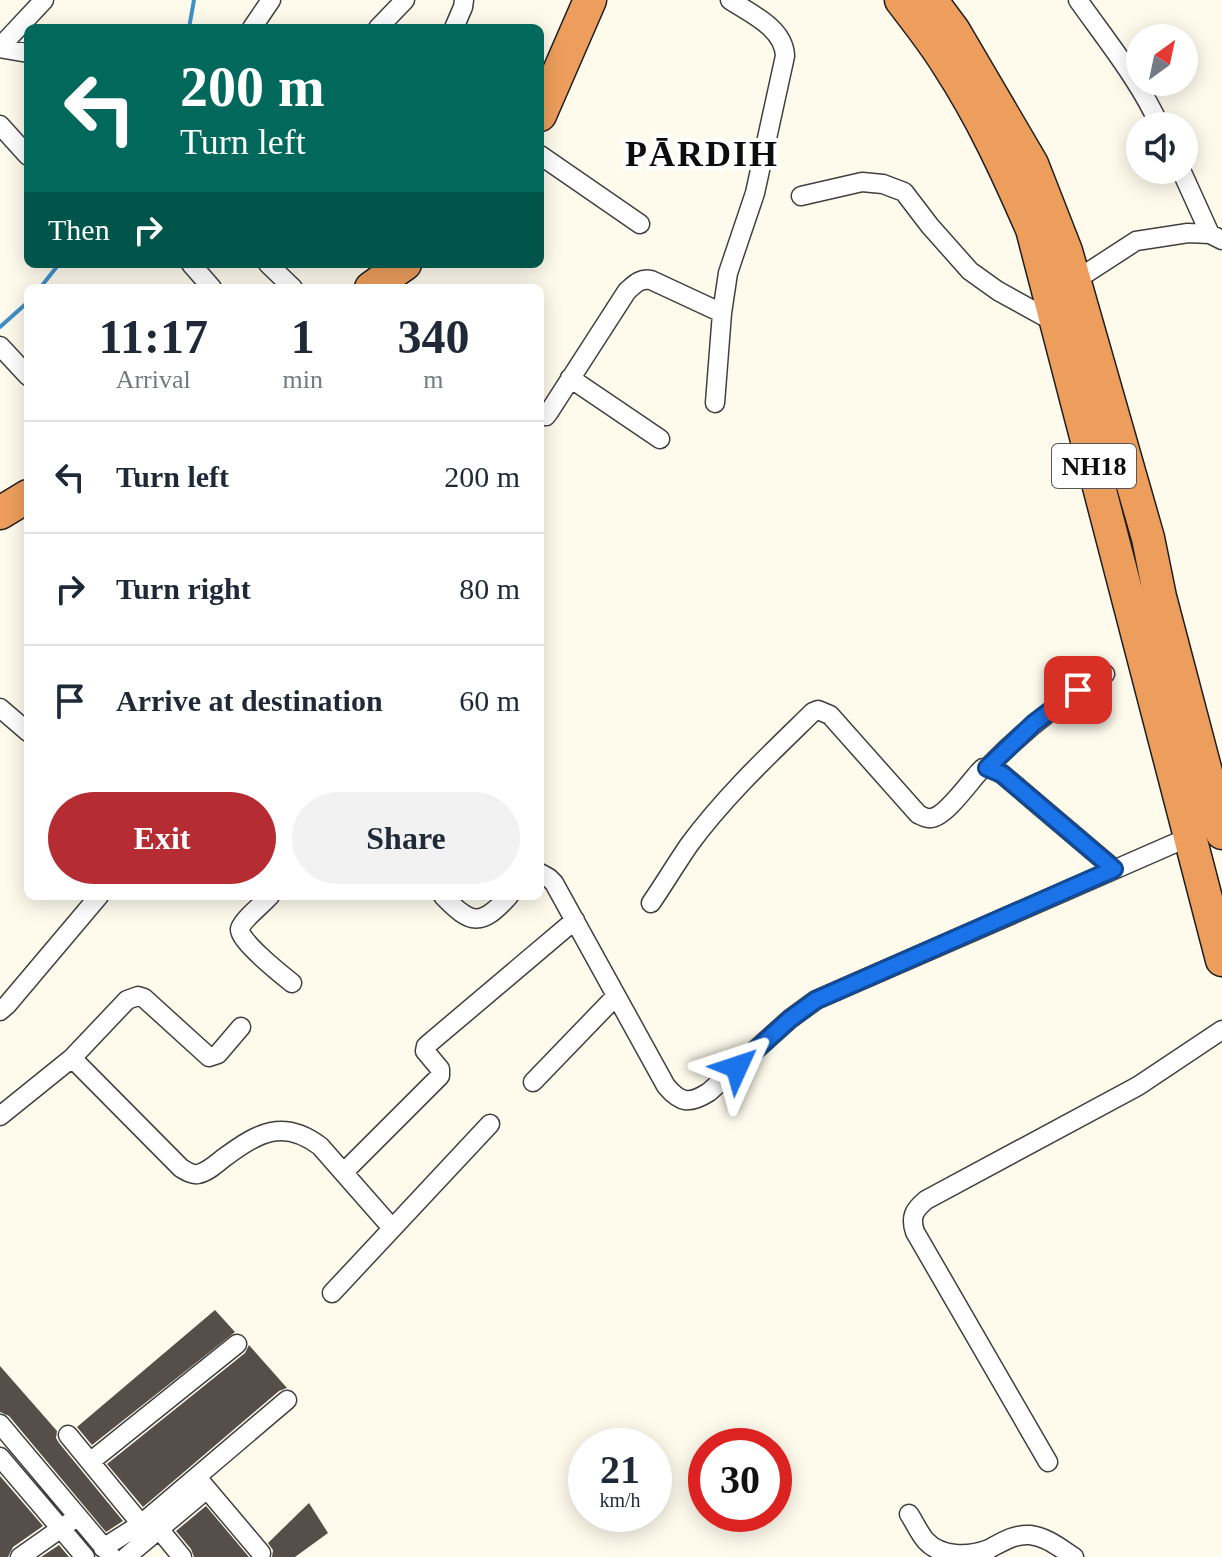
<!DOCTYPE html>
<html lang="en">
<head>
<meta charset="utf-8">
<style>
	:root { --surface:#fff; --page:#f2f2f3; --text:#1f2937; --muted:#747a83; --line:#e0e1e3; --accent:#b52c32 }
	body { margin:0; font-family:Georgia,serif; background:var(--page); color:var(--text); height:100vh; display:flex; flex-direction:column; font-size:30px; white-space:nowrap }
	* { box-sizing:border-box; margin:0 }
	p { font-size:26px; color:var(--muted) }
	.icon { flex:none; width:44px; height:44px; fill:none; stroke:currentColor; stroke-width:2; stroke-linecap:round; stroke-linejoin:round }
	.map { position:relative; flex:1; overflow:hidden }
	.sheet { position:absolute; left:24px; top:284px; width:520px; height:616px; display:flex; flex-direction:column; background:var(--surface); border-radius:12px; box-shadow:0 4px 20px #0003 }
	.sheet>* { flex:none }
	.guide { position:absolute; left:24px; top:24px; width:520px; height:244px; border-radius:12px; box-shadow:0 4px 20px #0003; background:#00695c; color:#fff; overflow:hidden }
	.needle { width:52px; rotate:33deg }
	.controls { position:absolute; left:1126px; top:24px; display:grid; gap:16px }
	.controls a { display:grid; place-items:center; width:72px; height:72px; border-radius:50%; background:var(--surface); box-shadow:0 4px 20px #0003; font-size:40px }
	.speed { position:absolute; left:568px; top:1428px; display:flex; gap:16px; font-size:40px; font-weight:700; text-align:center }
	.speed>* { display:grid; place-content:center; width:104px; height:104px; border-radius:50%; background:var(--surface); box-shadow:0 4px 20px #0003; line-height:1 }
	.speed small { font-size:20px; font-weight:400 }
	.speed .limit { border:12px solid #d22; background:#fff; color:#111 }
	.pin { position:absolute; display:grid; place-items:center; width:68px; height:68px; color:#fff; margin:-34px; border-radius:16px; box-shadow:0 4px 12px #0006 }
	.me { position:absolute; width:88px; margin:-44px; rotate:48deg; stroke-linejoin:round; filter:drop-shadow(0 0 6px #0008) }
	.turn { display:flex; align-items:center; gap:28px; height:168px; padding:0 24px; font-size:36px }
	.turn .icon { width:104px; height:104px; stroke-width:2.5 }
	.turn b { display:block; font-size:56px; line-height:68px }
	.then { display:flex; align-items:center; height:76px; padding:0 24px; background:#0003; gap:16px; font-size:30px }
	.eta { display:flex; justify-content:space-evenly; align-items:center; height:136px; text-align:center }
	.eta b { font-size:48px; font-weight:800; line-height:56px }
	.button { display:flex; gap:16px; margin-top:auto; padding:16px 24px }
	.button a { flex:1; height:92px; border-radius:48px; background:var(--accent); color:#fff; font-size:32px; font-weight:800; line-height:92px; text-align:center }
	.button a+a { background:var(--page); color:var(--text) }
	ul { padding:0; list-style:none }
	li { display:flex; align-items:center; gap:24px; height:112px; padding:0 24px; border-top:2px solid var(--line) }
	li div { flex:1 }
	li b { display:block; font-size:30px }
	li em { font-style:normal }
	.map>svg:first-child { display:block }
	.lines { fill:none; stroke-linecap:round; stroke-linejoin:round }
	.stream { stroke:#3f90c6; stroke-width:4 }
	.building { fill:#554e49 }
	.street-casing { stroke:#404040; stroke-width:21 }
	.highway-casing { stroke:#1e1e1e; stroke-width:35 }
	.street { stroke:#fff; stroke-width:18 }
	.highway { stroke:#ed9e5c; stroke-width:32 }
	.route-casing { stroke:#114b97; stroke-width:20 }
	.route { stroke:#1a73e8; stroke-width:14 }
	.labels { text-anchor:middle; stroke-width:8; stroke-linejoin:round; paint-order:stroke }
	.shield { fill:#fff; stroke:#565656; stroke-width:2 }
	.shield-label { font-size:26px; font-weight:bold; fill:#0d0d0d }
	.district-label { font-size:36px; font-weight:bold; letter-spacing:2px; fill:#0d0d0d; stroke:#fff }
</style>
</head>
<body>
<div class="map">
<svg width="1222" height="1557" viewBox="0 0 1222 1557">
	<rect width="100%" height="100%" fill="#fefbed"/>
	<g class="lines">
		<!-- stream -->
		<path class="stream" d="M 189,28 L 194,0
			M 40,288 L 59,264
			M 0,327 L 28,302"/>
	</g>
	<!-- building -->
	<path class="building" d="M 215,1310 L 235,1332 L 92,1445 L 77,1427 Z
		M 249,1345 L 287,1388 L 279,1391 L 143,1507 L 107,1464 L 245,1353 Z
		M 0,1366 L 57,1431 L 56,1438 L 59,1443 L 123,1521 L 106,1532 L 9,1416 L 0,1412 Z
		M 0,1476 L 43,1526 L 13,1547 L 8,1557 L 0,1557 Z
		M 309,1503 L 328,1533 L 295,1557 L 272,1557 L 273,1550 L 268,1543 Z
		M 206,1506 L 249,1557 L 194,1557 L 191,1549 L 176,1531 Z
		M 59,1545 L 69,1557 L 41,1557 Z"/>
	<g class="lines">
		<!-- street casing -->
		<g class="street-casing">
			<path id="street" d="M 1078,0 C 1107,41 1139,80 1160,126
				M 252,28 L 271,0
				M 378,28 L 405,0
				M 454,28 L 463,7 L 464,0
				M 0,47 L 44,0
				M 0,48 L 28,53
				M 0,125 L 28,156
				M 540,155 L 640,224
				M 1181,170 L 1210,234
				M 801,196 L 862,182 L 883,184 L 904,192 L 930,226 L 970,271 L 998,291 L 1058,324
				M 191,264 L 212,288
				M 268,264 L 293,288
				M 1076,280 L 1136,241 L 1188,233 L 1210,234 L 1222,240
				M 0,346 L 28,376
				M 570,378 L 660,439
				M 715,403 L 722,313 L 728,273 L 755,193 L 785,56 C 784,28 751,14 730,0
				M 540,416 L 546,416 L 549,412 L 627,291 C 635,284 640,278 651,280 L 722,313
				M 0,708 L 28,732
				M 987,768 C 1023,731 1061,700 1105,674
				M 540,873 L 549,878 L 554,883 L 666,1086 C 681,1104 690,1104 709,1092 L 790,1019 L 816,1000 L 1189,837
				M 270,896 C 264,903 242,920 240,929 C 238,940 282,975 292,983
				M 443,896 C 471,925 481,927 509,896
				M 651,903 C 664,884 676,864 689,845 C 725,796 770,754 813,712 L 818,710 L 830,715 L 918,814 C 922,816 926,819 931,818 C 945,817 969,783 979,772 L 983,768 L 993,769 L 1002,774 L 1114,869
				M 0,1011 L 7,1005 L 99,896
				M 72,1058 L 127,1000 L 138,996 L 144,998 L 209,1057 L 218,1054 L 241,1027
				M 533,1082 L 616,996
				M 0,1116 L 72,1058 L 181,1168 C 186,1171 192,1175 198,1174 C 208,1172 217,1163 225,1157 C 258,1133 283,1118 320,1146 L 392,1228
				M 344,1172 L 440,1076 L 440,1069 L 425,1051 L 426,1046 L 575,920
				M 332,1293 L 490,1124
				M 0,1424 L 112,1557
				M 68,1435 L 141,1524 L 103,1548
				M 0,1457 L 85,1557
				M 90,1462 L 237,1344
				M 1048,1462 L 915,1232 C 910,1217 914,1210 926,1200 L 1138,1086 L 1222,1030
				M 201,1482 L 261,1553
				M 909,1514 C 915,1523 919,1533 926,1541 C 941,1557 968,1557 989,1549 C 1002,1542 1014,1534 1030,1535 C 1047,1537 1060,1548 1074,1557
				M 141,1524 L 287,1400
				M 148,1526 L 159,1529 L 182,1557
				M 20,1557 L 70,1522
				M 126,1557 L 207,1489"/>
		</g>
		<!-- highway casing -->
		<g class="highway-casing">
			<path id="highway" d="M 901,0 C 917,21 934,42 948,65 C 982,117 1007,172 1032,229 L 1222,960
				M 931,0 L 954,31 L 1032,164 L 1066,251 L 1148,538 L 1160,597 L 1222,833
				M 540,115 L 590,0
				M 371,288 L 405,264
				M 0,513 L 28,496"/>
		</g>
		<!-- street -->
		<use href="#street" class="street"/>
		<!-- highway -->
		<use href="#highway" class="highway"/>
	</g>
	<g class="lines">
		<!-- route casing -->
		<g class="route-casing">
			<path id="route" d="M 737,1067 L 790,1019 L 816,1000 L 1114,869 L 1002,774 L 987,768 L 1034,723 L 1078,690"/>
		</g>
		<!-- route -->
		<use href="#route" class="route"/>
	</g>
	<g class="labels">
		<!-- shield labels -->
		<rect class="shield" x="1052" y="444" width="84" height="44" rx="6"/>
		<g class="shield-label">
			<text x="1094" y="475">NH18</text>
		</g>
		<!-- district labels -->
		<g class="district-label">
			<text x="702" y="166">PĀRDIH</text>
		</g>
	</g>
</svg>
<div class="controls">
<a><svg class="needle" viewBox="-14 -14 28 28"><path d="M0-13l5 13h-10z" fill="#e53935"/><path d="M0 13l5-13h-10z" fill="#747a83"/></svg></a>
<a><svg class="icon" aria-label="sound" viewBox="0 0 24 24"><path d="M4 9h4l5-4v14l-5-4H4zM17 9q2 3 0 6"/></svg></a>
</div>
<div class="speed"><div>21<small>km/h</small></div><div class="limit">30</div></div>
<div class="pin" style="left:1078px;top:690px;background:#d93025"><svg class="icon" aria-label="arrive" viewBox="0 0 24 24"><path d="M6 21V4h12l-3 4 3 4H6"/></svg></div>
<svg class="me" style="left:737px;top:1067px" viewBox="-20 -20 40 40"><path d="M0-17L14 15 0 8-14 15z" fill="#1a73e8" stroke="#fff" stroke-width="4"/></svg>
<div class="guide">
<div class="turn"><svg class="icon" aria-label="left" viewBox="0 0 24 24"><path d="M17 20v-9H6M10 6l-5 5 5 5"/></svg><div><b>200 m</b>Turn left</div></div>
<div class="then">Then<svg class="icon" aria-label="right" viewBox="0 0 24 24"><path d="M7 20v-9h11M14 6l5 5-5 5"/></svg></div>
</div>
<section class="sheet">
<div class="eta">
<div><b>11:17</b><p>Arrival</p></div>
<div><b>1</b><p>min</p></div>
<div><b>340</b><p>m</p></div>
</div>
<ul>
<li><svg class="icon" aria-label="left" viewBox="0 0 24 24"><path d="M17 20v-9H6M10 6l-5 5 5 5"/></svg><div><b>Turn left</b></div><em>200 m</em></li>
<li><svg class="icon" aria-label="right" viewBox="0 0 24 24"><path d="M7 20v-9h11M14 6l5 5-5 5"/></svg><div><b>Turn right</b></div><em>80 m</em></li>
<li><svg class="icon" aria-label="arrive" viewBox="0 0 24 24"><path d="M6 21V4h12l-3 4 3 4H6"/></svg><div><b>Arrive at destination</b></div><em>60 m</em></li>
</ul>
<div class="button"><a>Exit</a><a>Share</a></div>
</section>
</div>
</body>
</html>
